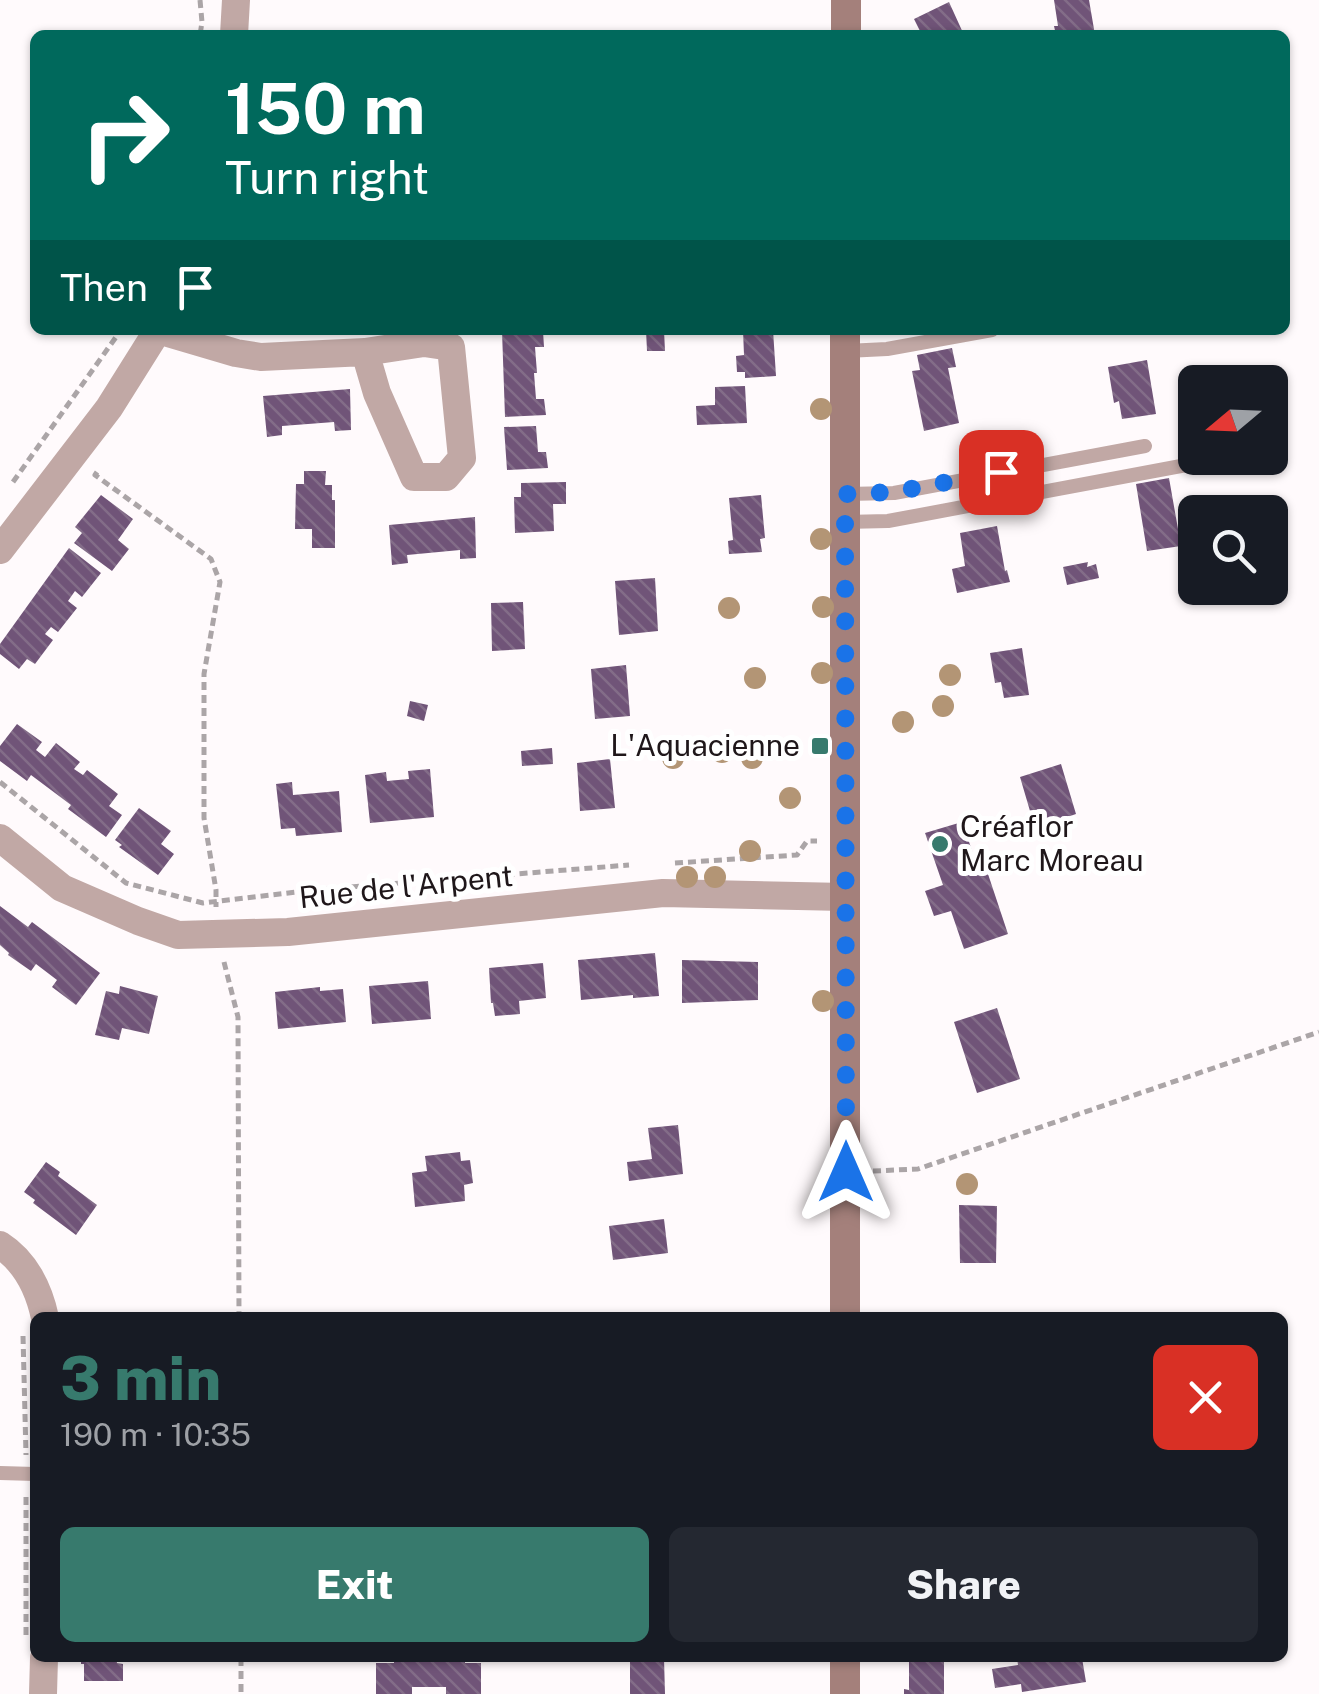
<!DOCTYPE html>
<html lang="en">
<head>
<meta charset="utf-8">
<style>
	:root { --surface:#171b24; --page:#242831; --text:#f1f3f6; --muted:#9ea1a6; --accent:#377a6d }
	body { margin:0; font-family:"Public Sans",sans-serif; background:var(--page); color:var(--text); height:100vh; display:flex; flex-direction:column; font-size:38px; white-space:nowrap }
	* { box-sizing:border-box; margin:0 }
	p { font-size:32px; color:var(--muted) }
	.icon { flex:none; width:55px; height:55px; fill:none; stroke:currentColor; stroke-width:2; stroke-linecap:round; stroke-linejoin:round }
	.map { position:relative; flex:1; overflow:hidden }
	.side { position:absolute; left:30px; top:1312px; width:1258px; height:350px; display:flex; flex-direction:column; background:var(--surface); border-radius:15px; box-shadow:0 2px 8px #0004 }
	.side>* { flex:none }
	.guide { position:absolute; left:30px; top:30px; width:1260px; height:305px; border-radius:15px; box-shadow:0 2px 8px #0004; background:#00695c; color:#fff; overflow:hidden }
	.needle { width:65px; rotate:251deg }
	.buttons { position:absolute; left:1178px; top:365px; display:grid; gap:20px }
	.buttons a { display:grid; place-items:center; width:110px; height:110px; border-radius:15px; background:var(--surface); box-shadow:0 2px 8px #0004; font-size:50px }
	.pin { position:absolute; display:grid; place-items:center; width:85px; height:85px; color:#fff; margin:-42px; border-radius:20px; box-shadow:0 5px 15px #0006 }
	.me { position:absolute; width:110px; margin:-55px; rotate:0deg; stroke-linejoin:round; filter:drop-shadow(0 0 8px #0008) }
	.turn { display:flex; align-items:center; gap:35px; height:210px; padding:0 30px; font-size:45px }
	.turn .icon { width:130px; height:130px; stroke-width:2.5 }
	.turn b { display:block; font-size:70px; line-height:85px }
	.then { display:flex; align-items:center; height:95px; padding:0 30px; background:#0003; gap:20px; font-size:38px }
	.round { display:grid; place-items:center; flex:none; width:105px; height:105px; border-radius:15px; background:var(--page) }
	.headline { display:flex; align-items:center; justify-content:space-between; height:170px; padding:0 30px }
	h1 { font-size:60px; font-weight:800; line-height:75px; color:var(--accent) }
	.primary-button { display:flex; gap:20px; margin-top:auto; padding:20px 30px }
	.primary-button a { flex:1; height:115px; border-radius:15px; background:var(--accent); color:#fff; font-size:40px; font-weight:800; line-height:115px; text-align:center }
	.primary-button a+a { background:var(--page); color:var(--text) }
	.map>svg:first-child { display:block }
	.building { fill:url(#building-back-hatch) }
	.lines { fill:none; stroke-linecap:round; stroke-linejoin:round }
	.path { stroke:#aba5a7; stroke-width:5; stroke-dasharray:8 5; stroke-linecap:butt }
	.lane { stroke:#c1a8a5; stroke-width:14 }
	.street { stroke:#c1a8a5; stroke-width:28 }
	.secondary { stroke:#a4807b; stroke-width:30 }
	.tree { fill:#b39575 }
	.route { stroke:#1a73e8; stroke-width:18; stroke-dasharray:0 32.4 }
	.poi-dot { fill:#377a6d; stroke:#fff; stroke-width:4 }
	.labels { text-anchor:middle; stroke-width:10; stroke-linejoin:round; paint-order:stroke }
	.poi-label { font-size:30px; fill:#1f171a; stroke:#fff; text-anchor:end }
	.street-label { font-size:30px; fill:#1f171a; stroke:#fff }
</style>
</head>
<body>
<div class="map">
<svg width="1319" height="1694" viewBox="0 0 1319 1694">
	<defs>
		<pattern id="building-back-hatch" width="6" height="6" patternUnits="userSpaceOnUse" patternTransform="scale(2.5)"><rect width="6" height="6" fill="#705478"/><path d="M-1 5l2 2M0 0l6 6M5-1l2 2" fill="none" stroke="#836d88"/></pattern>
	</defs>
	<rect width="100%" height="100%" fill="#fffafc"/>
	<!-- building -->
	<path class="building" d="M 1054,0 L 1089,0 L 1095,35 L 1056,35 L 1054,26 L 1058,26 Z
		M 949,2 L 964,35 L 922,35 L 914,19 Z
		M 646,330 L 664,330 L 665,351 L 647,351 Z
		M 743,330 L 773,330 L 776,376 L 745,378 L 745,372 L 737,372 L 736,356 L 744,355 Z
		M 502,331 L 543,331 L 544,347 L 535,347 L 537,373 L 534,373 L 536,399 L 544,399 L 546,415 L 505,417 Z
		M 952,348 L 956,367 L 948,368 L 959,423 L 924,431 L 912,371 L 920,370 L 917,355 Z
		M 1147,360 L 1156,414 L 1122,419 L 1119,401 L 1114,403 L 1108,367 Z
		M 745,386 L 747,423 L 697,425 L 696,406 L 715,405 L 715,387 Z
		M 350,389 L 351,430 L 335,431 L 334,422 L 282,426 L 282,435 L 267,437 L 263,396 Z
		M 536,426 L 538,452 L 546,452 L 548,468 L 507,470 L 504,427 Z
		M 1222,458 L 1256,458 L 1258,467 L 1226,474 Z
		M 304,471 L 326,471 L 325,485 L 332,485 L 332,500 L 335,500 L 335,548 L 312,548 L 312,529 L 295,529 L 296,484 L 304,484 Z
		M 1169,478 L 1181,546 L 1147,551 L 1136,484 Z
		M 566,482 L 566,504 L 553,504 L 554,531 L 515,533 L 514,497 L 521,497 L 521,483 Z
		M 101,495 L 133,519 L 118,540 L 129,549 L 112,571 L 74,543 L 82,533 L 75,527 Z
		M 761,495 L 765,538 L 760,539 L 762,552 L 729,554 L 728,541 L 733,540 L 729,498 Z
		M 475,517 L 476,558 L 460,559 L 460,550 L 407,555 L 408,563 L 392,565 L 389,525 Z
		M 997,526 L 1005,571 L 1007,570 L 1010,582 L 957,593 L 952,569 L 965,566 L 960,533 Z
		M 69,548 L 101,573 L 82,597 L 75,591 L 68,601 L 77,608 L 58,632 L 51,627 L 45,634 L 53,640 L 35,664 L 27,659 L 19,669 L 0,654 L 0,644 Z
		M 1088,562 L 1087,567 L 1096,564 L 1099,578 L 1067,585 L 1063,567 Z
		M 655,578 L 658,631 L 619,635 L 615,581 Z
		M 523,602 L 525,649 L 492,651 L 491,603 Z
		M 1022,648 L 1029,695 L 1004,698 L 1001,682 L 995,683 L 990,653 Z
		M 626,665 L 630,716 L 595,719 L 591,669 Z
		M 410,701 L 428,705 L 424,721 L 407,716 Z
		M 17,724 L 42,742 L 36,750 L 45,757 L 56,743 L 80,762 L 74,769 L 83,775 L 87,770 L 118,794 L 109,806 L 122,815 L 106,837 L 68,809 L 71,805 L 31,775 L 27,781 L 0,761 L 0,746 Z
		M 552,748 L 553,764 L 522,766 L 521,751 Z
		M 610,759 L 615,808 L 580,811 L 577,763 Z
		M 1061,764 L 1076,814 L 1035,828 L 1020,777 Z
		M 430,769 L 434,817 L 370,823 L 365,775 L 386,772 L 387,781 L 409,779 L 408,771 Z
		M 292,782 L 293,795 L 339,791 L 342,832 L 296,836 L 295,828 L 281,829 L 276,784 Z
		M 139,808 L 171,831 L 161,844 L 174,854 L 158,875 L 119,847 L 122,845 L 115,840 Z
		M 962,822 L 980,873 L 987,871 L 1008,934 L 964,949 L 951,911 L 934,916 L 925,891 L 943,885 L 925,833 Z
		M 0,906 L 28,927 L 32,922 L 100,973 L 76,1005 L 52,987 L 57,980 L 36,964 L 31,971 L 8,955 L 9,953 L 0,945 Z
		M 655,953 L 659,996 L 633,998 L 633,995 L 581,1000 L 578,960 Z
		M 682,960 L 758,962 L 758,1000 L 682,1003 Z
		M 543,963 L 546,998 L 519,1001 L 520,1014 L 495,1016 L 493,1003 L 491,1003 L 489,968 Z
		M 428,981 L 431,1019 L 372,1024 L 369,986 Z
		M 120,986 L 158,996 L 149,1034 L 122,1028 L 119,1040 L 95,1035 L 106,991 L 119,994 Z
		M 320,987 L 320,991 L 343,989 L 346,1022 L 278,1029 L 275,992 Z
		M 997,1008 L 1020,1079 L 977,1093 L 954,1022 Z
		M 678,1125 L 683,1174 L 629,1181 L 627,1162 L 652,1159 L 648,1128 Z
		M 460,1152 L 461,1161 L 470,1160 L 473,1183 L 464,1185 L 465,1201 L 415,1207 L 412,1173 L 427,1171 L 425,1156 Z
		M 46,1162 L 60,1172 L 58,1176 L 97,1205 L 76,1235 L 33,1203 L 35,1200 L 24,1192 Z
		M 959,1205 L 997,1206 L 996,1263 L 960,1263 Z
		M 664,1219 L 668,1253 L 613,1260 L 609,1226 Z
		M 81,1658 L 117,1658 L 117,1663 L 123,1664 L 123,1681 L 84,1681 L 84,1664 L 81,1664 Z
		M 394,1658 L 465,1658 L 465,1663 L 481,1663 L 481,1694 L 446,1694 L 446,1687 L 412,1687 L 412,1694 L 376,1694 L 376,1663 L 394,1663 Z
		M 630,1658 L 664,1658 L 665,1694 L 630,1694 Z
		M 909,1658 L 944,1658 L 944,1694 L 904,1694 L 904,1689 L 909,1690 Z
		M 1017,1658 L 1082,1658 L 1086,1682 L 1022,1692 L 1021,1684 L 995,1688 L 992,1669 L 1018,1665 Z"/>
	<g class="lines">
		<!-- path -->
		<path class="path" d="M 200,0 L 202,22 L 200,35
			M 97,472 L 95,475 L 211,559 L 220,582 L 204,674 L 204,818 L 216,890 L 216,907
			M 13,482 L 121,330
			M 0,782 L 126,883 L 203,903 L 313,890 L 629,865
			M 675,863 L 797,855 L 807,841 L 817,841
			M 224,962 L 238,1017 L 239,1318
			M 873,1171 L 918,1169 L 1319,1032
			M 23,1336 L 26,1455
			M 26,1635 L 26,1496
			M 241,1658 L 241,1694"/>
		<!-- lane -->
		<path class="lane" d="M 846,351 L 887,349 L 992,330
			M 845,494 L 894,493 L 1145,446
			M 845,522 L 888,521 L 1197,463
			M 0,1473 L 35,1474"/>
		<!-- street -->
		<path class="street" d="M 234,35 L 236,0
			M 158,330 L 236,353 L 261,357 L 365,352 L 424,343 L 451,347 L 462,458 L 446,477 L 414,477 L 377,393 L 365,352
			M 0,550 L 109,408 L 158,330
			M 0,838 L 62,888 L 138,921 L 178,935 L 288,932 L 663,893 L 845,897
			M 0,1245 C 25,1261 39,1289 45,1318
			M 43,1694 L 44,1658"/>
		<!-- secondary -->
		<path class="secondary" d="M 846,35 L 846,0
			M 845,330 L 845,1318
			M 845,1658 L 845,1694"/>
	</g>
	<!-- trees -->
	<g class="tree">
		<circle cx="821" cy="409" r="11"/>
		<circle cx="821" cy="539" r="11"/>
		<circle cx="823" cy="607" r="11"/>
		<circle cx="729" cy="608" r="11"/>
		<circle cx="822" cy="673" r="11"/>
		<circle cx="950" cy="675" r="11"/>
		<circle cx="755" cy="678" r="11"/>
		<circle cx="943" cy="706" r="11"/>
		<circle cx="903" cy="722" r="11"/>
		<circle cx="722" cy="752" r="11"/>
		<circle cx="673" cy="758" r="11"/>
		<circle cx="752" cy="758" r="11"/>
		<circle cx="790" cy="798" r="11"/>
		<circle cx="750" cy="851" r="11"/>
		<circle cx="687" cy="877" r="11"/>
		<circle cx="715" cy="877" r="11"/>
		<circle cx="823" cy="1001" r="11"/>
		<circle cx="967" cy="1184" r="11"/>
	</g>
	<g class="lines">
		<!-- route -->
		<path class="route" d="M 846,1172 L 845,494 L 894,492 L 1001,472"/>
	</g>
	<!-- markers -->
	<g class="poi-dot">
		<rect x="810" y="736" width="20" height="20" rx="5"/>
		<circle cx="940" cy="844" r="10"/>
	</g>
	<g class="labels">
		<!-- poi labels -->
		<g class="poi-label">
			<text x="800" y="756">L'Aquacienne</text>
			<text x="960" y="837" text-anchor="start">Créaflor<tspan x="960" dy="34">Marc Moreau</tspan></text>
		</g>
		<!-- street labels -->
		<g class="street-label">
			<text transform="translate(406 887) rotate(-6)" y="10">Rue de l'Arpent</text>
		</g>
	</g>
</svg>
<div class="buttons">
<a><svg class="needle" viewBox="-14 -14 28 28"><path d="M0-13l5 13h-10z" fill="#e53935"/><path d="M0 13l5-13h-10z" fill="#9ea1a6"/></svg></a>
<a><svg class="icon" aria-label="search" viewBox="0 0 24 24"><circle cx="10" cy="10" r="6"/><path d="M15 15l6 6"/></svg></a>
</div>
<div class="pin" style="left:1001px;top:472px;background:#d93025"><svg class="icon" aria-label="arrive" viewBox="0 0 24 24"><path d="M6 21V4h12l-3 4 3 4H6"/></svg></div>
<svg class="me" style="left:846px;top:1172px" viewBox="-20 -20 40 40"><path d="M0-17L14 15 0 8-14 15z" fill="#1a73e8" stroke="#fff" stroke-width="4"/></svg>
<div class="guide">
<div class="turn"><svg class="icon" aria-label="right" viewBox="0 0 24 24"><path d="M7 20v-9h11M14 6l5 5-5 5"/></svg><div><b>150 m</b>Turn right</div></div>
<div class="then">Then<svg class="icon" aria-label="arrive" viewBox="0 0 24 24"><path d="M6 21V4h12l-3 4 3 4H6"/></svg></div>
</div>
<section class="side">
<div class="headline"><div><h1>3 min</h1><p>190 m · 10:35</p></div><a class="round" style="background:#d93025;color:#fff"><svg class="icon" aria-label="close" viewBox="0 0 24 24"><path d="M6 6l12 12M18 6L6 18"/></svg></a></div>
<div class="primary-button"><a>Exit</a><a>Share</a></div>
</section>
</div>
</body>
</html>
